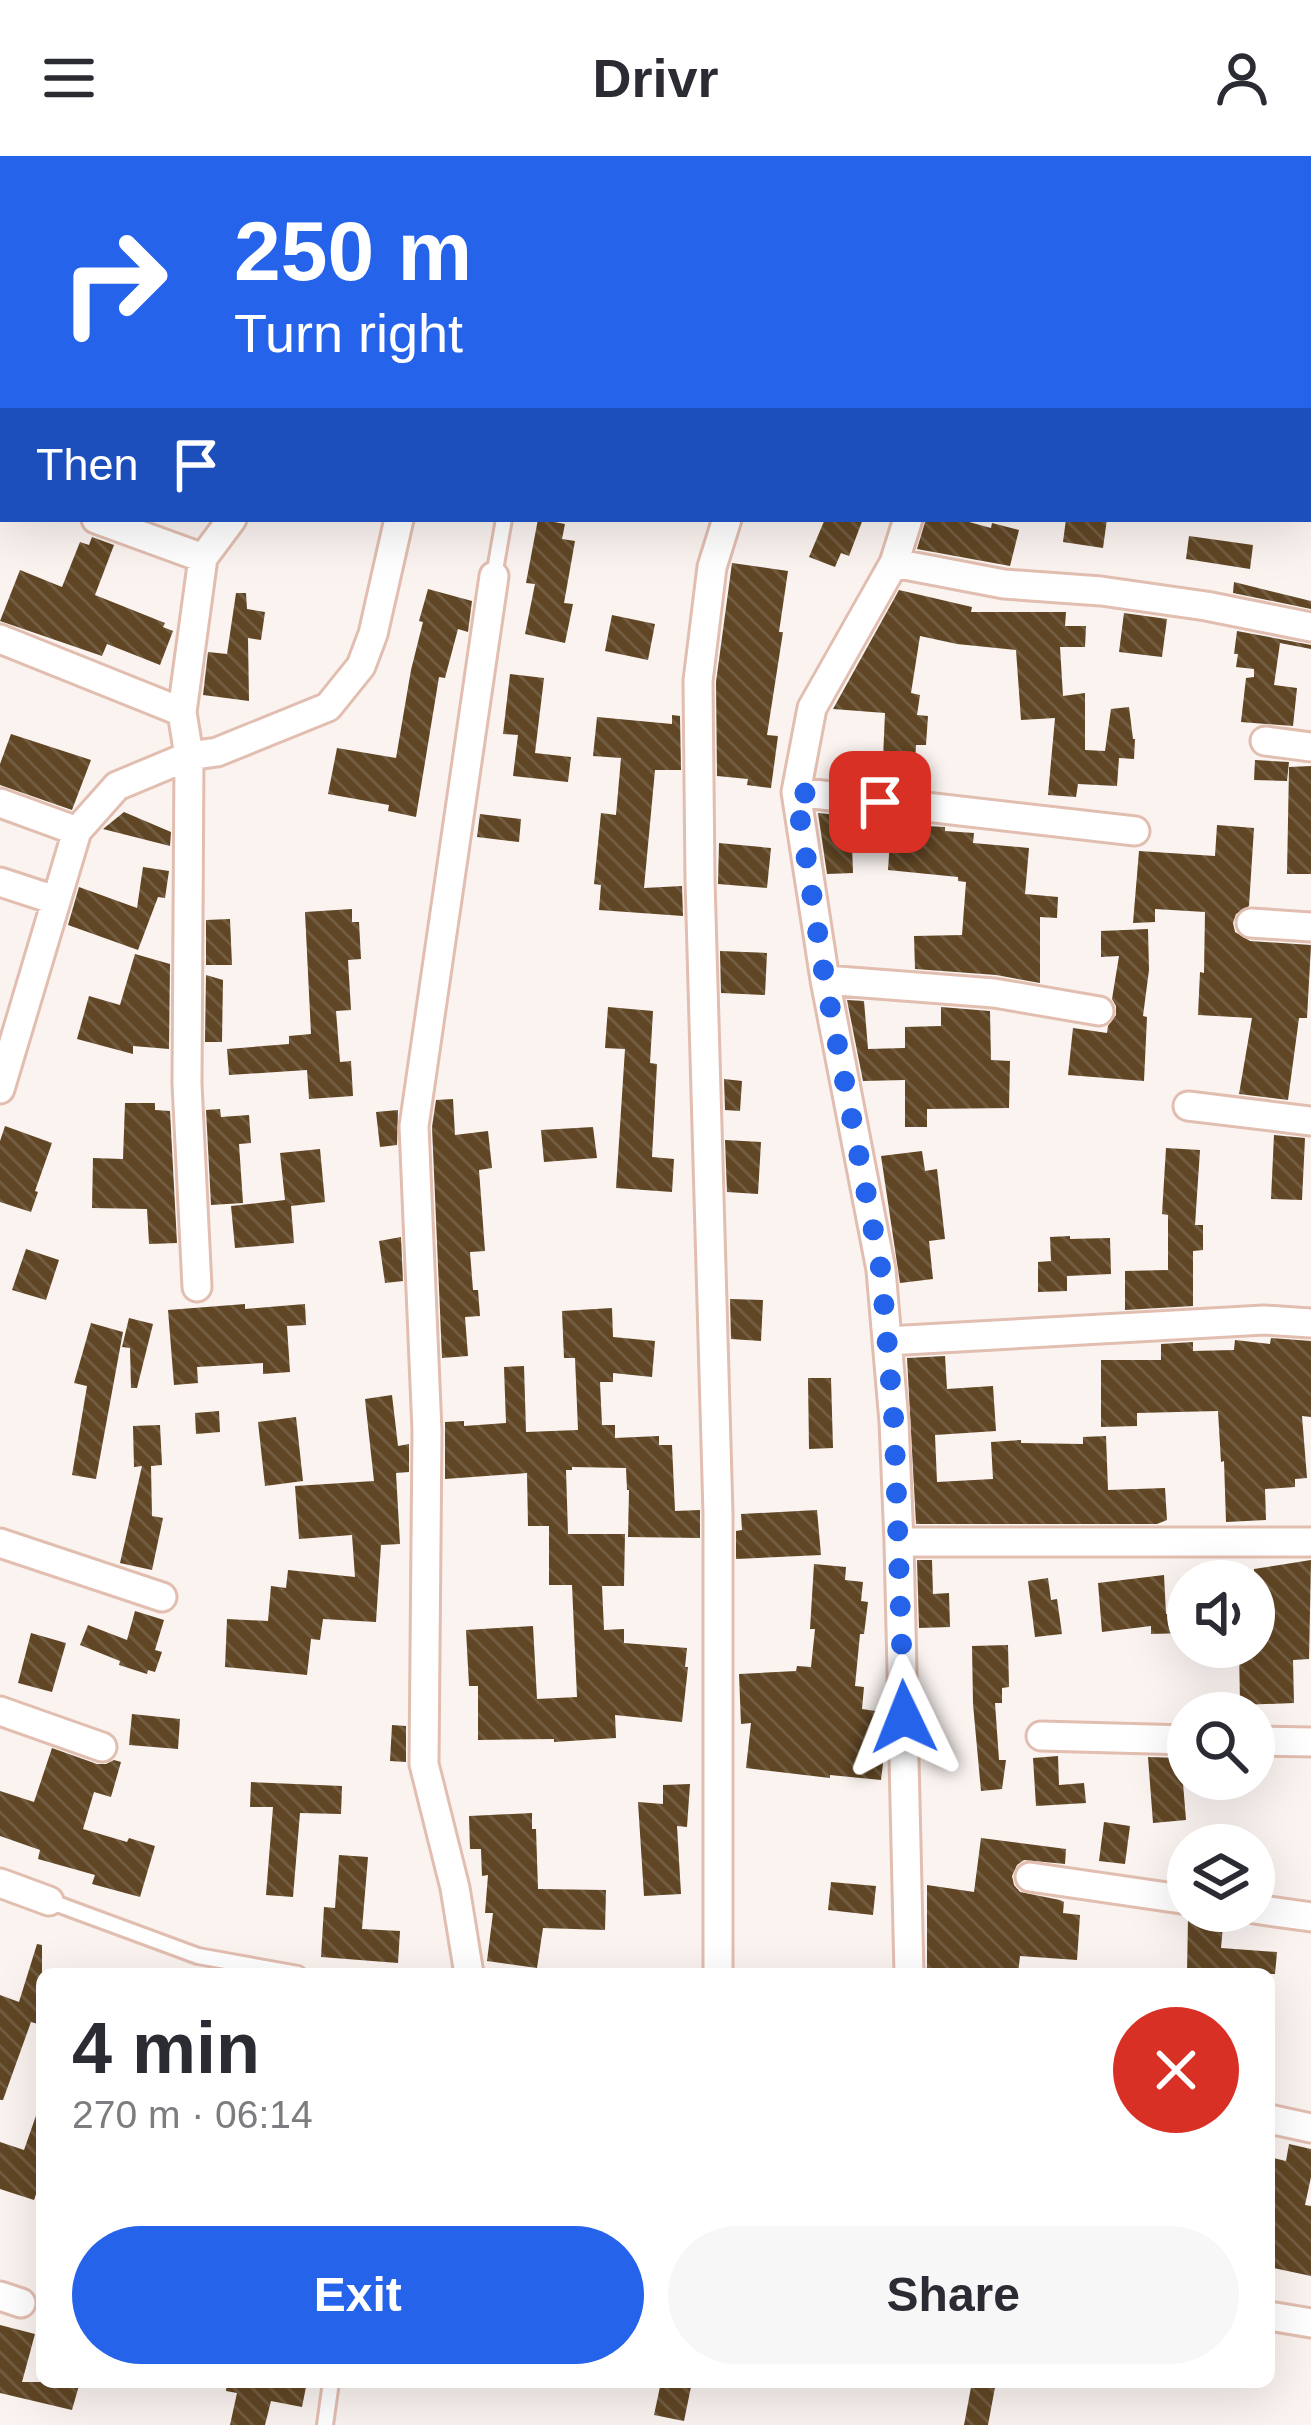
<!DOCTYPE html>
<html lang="en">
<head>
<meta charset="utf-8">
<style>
	:root { --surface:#fff; --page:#f7f7f7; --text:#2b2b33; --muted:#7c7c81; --accent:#2563eb }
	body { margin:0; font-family:Helvetica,sans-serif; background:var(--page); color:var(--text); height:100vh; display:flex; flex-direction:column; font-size:45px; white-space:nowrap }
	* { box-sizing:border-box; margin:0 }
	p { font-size:39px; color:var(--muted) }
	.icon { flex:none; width:66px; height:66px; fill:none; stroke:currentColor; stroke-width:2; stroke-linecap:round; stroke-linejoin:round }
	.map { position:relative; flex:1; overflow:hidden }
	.sheet { position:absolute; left:36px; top:1812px; width:1239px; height:420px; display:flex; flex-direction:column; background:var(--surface); border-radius:18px; box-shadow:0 12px 48px #0002 }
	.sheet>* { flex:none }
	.guide { position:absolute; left:0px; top:0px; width:1311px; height:366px; box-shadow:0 12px 48px #0002; background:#2563eb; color:#fff; overflow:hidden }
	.fabs { position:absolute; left:1167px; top:1404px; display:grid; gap:24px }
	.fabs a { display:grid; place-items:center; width:108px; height:108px; border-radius:50%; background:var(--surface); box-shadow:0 12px 48px #0002; font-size:60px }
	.pin { position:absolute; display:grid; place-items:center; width:102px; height:102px; color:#fff; margin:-51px; border-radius:24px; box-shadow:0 6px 18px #0006 }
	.me { position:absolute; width:132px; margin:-66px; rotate:358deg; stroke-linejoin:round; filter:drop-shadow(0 0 9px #0008) }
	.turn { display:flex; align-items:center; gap:42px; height:252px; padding:0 36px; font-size:54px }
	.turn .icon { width:156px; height:156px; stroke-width:2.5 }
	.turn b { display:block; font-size:84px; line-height:102px }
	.then { display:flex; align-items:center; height:114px; padding:0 36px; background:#0003; gap:24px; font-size:45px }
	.round { display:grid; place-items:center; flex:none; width:126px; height:126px; border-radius:63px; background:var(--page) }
	.summary { display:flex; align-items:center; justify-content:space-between; height:204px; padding:0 36px }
	h1 { font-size:72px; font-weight:700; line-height:90px }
	.primary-button { display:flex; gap:24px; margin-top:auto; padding:24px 36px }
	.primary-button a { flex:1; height:138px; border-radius:72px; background:var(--accent); color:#fff; font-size:48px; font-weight:700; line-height:138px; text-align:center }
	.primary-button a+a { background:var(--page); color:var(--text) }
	header { display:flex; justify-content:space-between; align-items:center; height:156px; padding:0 36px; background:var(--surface); font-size:54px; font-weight:700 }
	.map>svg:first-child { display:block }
	.building { fill:url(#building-back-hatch) }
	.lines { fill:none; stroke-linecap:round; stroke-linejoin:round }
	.lane-casing { stroke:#e2beb0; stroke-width:20 }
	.street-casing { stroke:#e2beb0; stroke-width:33 }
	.lane { stroke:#fff; stroke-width:14 }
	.street { stroke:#fff; stroke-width:27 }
	.route { stroke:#2563eb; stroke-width:21; stroke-dasharray:0 37.8 }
</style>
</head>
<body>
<header><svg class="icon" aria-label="menu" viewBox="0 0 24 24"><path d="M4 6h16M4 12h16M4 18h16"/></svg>Drivr<svg class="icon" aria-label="person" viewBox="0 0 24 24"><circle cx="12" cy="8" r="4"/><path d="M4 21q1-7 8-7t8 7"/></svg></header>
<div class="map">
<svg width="1311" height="2269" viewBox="0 0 1311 2269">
	<defs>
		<pattern id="building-back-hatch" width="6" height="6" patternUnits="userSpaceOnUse" patternTransform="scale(3)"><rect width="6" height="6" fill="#604624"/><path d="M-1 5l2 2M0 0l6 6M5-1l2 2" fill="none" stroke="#735d42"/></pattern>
	</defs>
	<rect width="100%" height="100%" fill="#faf3f0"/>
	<!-- building -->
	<path class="building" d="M 538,363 L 565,368 L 562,383 L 575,385 L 564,447 L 573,448 L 565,487 L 525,478 L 535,428 L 526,427 Z
		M 825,363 L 863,363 L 849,400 L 841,397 L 835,411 L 809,401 Z
		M 926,363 L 958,363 L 991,372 L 992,367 L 1019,374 L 1010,410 L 917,393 Z
		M 1066,363 L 1107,363 L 1103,392 L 1063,386 Z
		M 1189,380 L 1253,389 L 1250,413 L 1186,403 Z
		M 92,381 L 114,389 L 95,439 L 165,467 L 163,471 L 173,475 L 160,509 L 107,488 L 102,500 L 0,465 L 20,414 L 62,431 L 80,386 L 89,389 Z
		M 732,407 L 788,415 L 779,476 L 783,476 L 767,579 L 778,580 L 771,632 L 747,629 L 748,623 L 717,620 L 716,526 Z
		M 1234,426 L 1311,445 L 1311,453 L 1233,437 Z
		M 428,433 L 472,445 L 468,476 L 458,473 L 445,522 L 439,521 L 416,661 L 388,655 L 389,649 L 328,638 L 337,592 L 396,602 L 411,514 L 423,466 L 419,465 Z
		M 899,434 L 972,451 L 971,456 L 1066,456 L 1065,470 L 1086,470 L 1085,491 L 1060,491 L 1063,540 L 1085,537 L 1085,594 L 1105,595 L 1111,553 L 1129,551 L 1133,583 L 1135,583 L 1134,603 L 1119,602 L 1117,630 L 1078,628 L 1076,641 L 1048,639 L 1055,562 L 1021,564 L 1016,494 L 957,488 L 920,480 L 911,537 L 920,539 L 917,559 L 928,560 L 926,589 L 916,589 L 914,627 L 882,625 L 885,557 L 833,553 Z
		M 236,437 L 246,437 L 247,453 L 265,456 L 261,484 L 248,482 L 249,545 L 203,539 L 208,496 L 227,498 Z
		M 1124,457 L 1167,463 L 1162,501 L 1119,496 Z
		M 612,459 L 655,468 L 648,504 L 605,495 Z
		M 1237,475 L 1311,489 L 1311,493 L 1280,487 L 1274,529 L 1297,532 L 1293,570 L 1241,566 L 1246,522 L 1254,521 L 1254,513 L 1236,511 L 1238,498 L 1234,498 Z
		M 510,518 L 544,522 L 535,597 L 571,601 L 568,626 L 513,620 L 518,579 L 503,578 Z
		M 672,559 L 680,560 L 681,614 L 655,614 L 644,732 L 682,730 L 683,760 L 599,754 L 601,729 L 594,728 L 601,657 L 616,659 L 621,602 L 593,600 L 597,561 L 672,568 Z
		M 11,578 L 91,604 L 72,654 L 0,629 L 0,608 Z
		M 1255,604 L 1289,606 L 1287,625 L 1254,624 Z
		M 1311,610 L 1311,718 L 1287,718 L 1289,611 Z
		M 124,656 L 171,676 L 170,690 L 103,673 Z
		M 818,657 L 851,660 L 853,717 L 827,718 Z
		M 480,658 L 521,663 L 519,686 L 477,681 Z
		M 891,668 L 945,671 L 945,675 L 974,677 L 973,687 L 1029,692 L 1025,738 L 1058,741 L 1057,762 L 1040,761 L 1040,827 L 996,819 L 915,813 L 914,780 L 962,779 L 966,726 L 958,725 L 958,721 L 888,714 Z
		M 1217,669 L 1254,672 L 1249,750 L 1236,758 L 1233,767 L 1235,776 L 1250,785 L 1311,789 L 1307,862 L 1299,862 L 1288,944 L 1239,938 L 1252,862 L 1198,859 L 1200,816 L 1204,817 L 1205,756 L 1155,753 L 1155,766 L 1133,767 L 1139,695 L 1215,700 Z
		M 719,687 L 771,692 L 767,732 L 718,728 Z
		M 143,711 L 169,715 L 165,742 L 158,741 L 138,794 L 68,769 L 79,731 L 137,752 Z
		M 352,753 L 352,766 L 359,766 L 361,803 L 348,804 L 351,854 L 336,855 L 340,906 L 351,905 L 353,940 L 309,943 L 307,914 L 229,919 L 227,893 L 289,888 L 289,880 L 311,878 L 305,756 Z
		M 230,763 L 232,809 L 206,809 L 206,764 Z
		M 1148,773 L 1149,814 L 1143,860 L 1147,861 L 1144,925 L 1068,919 L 1073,872 L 1107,877 L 1108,870 L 1116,859 L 1116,850 L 1112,843 L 1119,800 L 1101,801 L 1101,775 Z
		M 720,795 L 767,797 L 765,839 L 721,837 Z
		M 135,798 L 170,808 L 169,893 L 133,890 L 133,898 L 77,883 L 89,840 L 120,849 Z
		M 206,819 L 223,824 L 222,886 L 205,886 Z
		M 847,844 L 864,845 L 868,893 L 905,892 L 905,871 L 941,870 L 941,851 L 990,855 L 991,904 L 1010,905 L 1009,952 L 927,953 L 927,971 L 905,971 L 905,924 L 863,925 Z
		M 608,851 L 653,855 L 650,907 L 657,908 L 652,1001 L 674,1003 L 672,1036 L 616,1032 L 625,893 L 605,892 Z
		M 724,923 L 742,925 L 740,955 L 725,954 Z
		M 453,943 L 455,979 L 488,975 L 492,1012 L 479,1014 L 485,1095 L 470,1096 L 473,1134 L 478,1134 L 480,1160 L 465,1161 L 468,1200 L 442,1202 L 432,971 L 436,944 Z
		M 125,947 L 155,947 L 155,954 L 170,955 L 177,1087 L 149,1088 L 147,1053 L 92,1052 L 93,1002 L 123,1003 Z
		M 220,953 L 221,961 L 249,959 L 251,987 L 239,988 L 243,1047 L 211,1049 L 206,954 Z
		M 398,954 L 397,989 L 380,991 L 376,956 Z
		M 5,970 L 52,987 L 35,1035 L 38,1036 L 31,1056 L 0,1046 L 0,985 Z
		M 593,971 L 597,1002 L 544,1006 L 541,974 Z
		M 1274,979 L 1305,982 L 1302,1044 L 1271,1043 Z
		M 725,984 L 761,986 L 758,1038 L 727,1036 Z
		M 1166,992 L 1200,994 L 1195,1069 L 1203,1069 L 1203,1094 L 1193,1095 L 1193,1150 L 1125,1154 L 1125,1115 L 1168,1114 L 1168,1059 L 1162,1058 Z
		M 320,993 L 325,1046 L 291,1050 L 294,1087 L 235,1092 L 231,1050 L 285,1044 L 280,997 Z
		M 922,995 L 925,1015 L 937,1013 L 945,1083 L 929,1085 L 933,1123 L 900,1127 L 881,1000 Z
		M 1070,1080 L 1070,1083 L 1110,1082 L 1111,1118 L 1067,1120 L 1067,1135 L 1038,1136 L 1038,1106 L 1051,1105 L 1050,1081 Z
		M 401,1081 L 403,1125 L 385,1127 L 379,1085 Z
		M 26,1093 L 59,1104 L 46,1144 L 12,1134 Z
		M 730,1143 L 763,1144 L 761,1185 L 731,1183 Z
		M 245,1148 L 245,1153 L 305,1148 L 306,1169 L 287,1170 L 290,1216 L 263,1218 L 263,1207 L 197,1211 L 198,1227 L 174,1229 L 168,1154 Z
		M 612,1152 L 613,1181 L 655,1185 L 652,1221 L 613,1217 L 613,1226 L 600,1226 L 602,1269 L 615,1269 L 615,1282 L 659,1280 L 659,1289 L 672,1289 L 675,1355 L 700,1354 L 700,1382 L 628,1381 L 629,1334 L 627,1334 L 626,1312 L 572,1311 L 572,1314 L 566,1314 L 568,1378 L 625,1378 L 624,1430 L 602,1430 L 604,1474 L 624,1473 L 624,1487 L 687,1492 L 685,1511 L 688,1511 L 682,1566 L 615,1559 L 616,1582 L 554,1586 L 554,1583 L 478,1584 L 478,1530 L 469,1530 L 466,1474 L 533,1470 L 537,1543 L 577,1541 L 572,1429 L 549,1429 L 549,1370 L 528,1370 L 527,1317 L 445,1323 L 445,1266 L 464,1265 L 464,1270 L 506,1267 L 504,1211 L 524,1210 L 526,1276 L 578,1274 L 575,1202 L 564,1202 L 562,1155 Z
		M 129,1162 L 153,1168 L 137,1232 L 131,1232 L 130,1192 L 122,1191 Z
		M 91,1167 L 123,1176 L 96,1323 L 72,1319 L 87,1230 L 74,1227 Z
		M 1271,1182 L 1311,1185 L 1311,1261 L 1302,1260 L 1307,1322 L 1295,1323 L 1295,1331 L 1265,1333 L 1266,1364 L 1226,1366 L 1224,1305 L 1221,1306 L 1218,1255 L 1137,1257 L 1137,1270 L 1101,1271 L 1101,1204 L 1161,1204 L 1161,1188 L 1193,1186 L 1193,1195 L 1234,1194 L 1235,1184 L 1270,1188 Z
		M 945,1200 L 947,1233 L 993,1230 L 996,1275 L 935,1279 L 937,1326 L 993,1323 L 991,1286 L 1021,1284 L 1021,1287 L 1083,1288 L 1083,1281 L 1106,1280 L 1108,1334 L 1165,1332 L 1167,1364 L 1157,1368 L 916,1368 L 907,1202 Z
		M 808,1222 L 831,1222 L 833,1292 L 809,1293 Z
		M 392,1239 L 398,1290 L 409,1288 L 409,1316 L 396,1317 L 400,1388 L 381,1389 L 376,1466 L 323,1463 L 320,1484 L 311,1483 L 307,1519 L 225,1511 L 227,1463 L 268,1465 L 271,1430 L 286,1432 L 288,1414 L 355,1421 L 352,1379 L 299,1383 L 295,1330 L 374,1325 L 365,1243 Z
		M 219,1255 L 220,1276 L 196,1278 L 195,1257 Z
		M 296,1261 L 303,1325 L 265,1330 L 258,1266 Z
		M 160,1269 L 162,1309 L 151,1310 L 152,1360 L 163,1362 L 152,1414 L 120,1407 L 142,1310 L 134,1311 L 133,1270 Z
		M 817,1354 L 821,1399 L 736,1403 L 736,1375 L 742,1374 L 741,1358 Z
		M 917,1404 L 932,1404 L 933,1438 L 949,1437 L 950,1471 L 919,1472 Z
		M 1311,1404 L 1309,1503 L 1293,1504 L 1294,1547 L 1240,1549 L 1239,1491 L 1254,1491 L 1254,1413 Z
		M 814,1408 L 846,1411 L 845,1424 L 863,1426 L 861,1445 L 868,1446 L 864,1478 L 860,1478 L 855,1530 L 864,1531 L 862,1553 L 883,1556 L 880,1582 L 886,1583 L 881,1624 L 830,1619 L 830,1622 L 746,1612 L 751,1567 L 741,1568 L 739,1518 L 796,1515 L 797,1510 L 811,1511 L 815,1473 L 810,1473 Z
		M 1164,1419 L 1166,1458 L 1184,1457 L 1185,1477 L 1151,1478 L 1151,1470 L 1102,1476 L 1098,1427 Z
		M 1048,1422 L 1051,1444 L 1057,1443 L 1062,1478 L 1035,1481 L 1028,1425 Z
		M 135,1455 L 164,1464 L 155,1494 L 162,1496 L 155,1516 L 148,1514 L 147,1518 L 119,1509 L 120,1505 L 80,1489 L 88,1469 L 127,1484 Z
		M 31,1477 L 66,1487 L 52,1536 L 18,1527 Z
		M 1008,1489 L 1009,1531 L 1002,1532 L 1002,1547 L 995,1547 L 999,1604 L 1006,1604 L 1002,1633 L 981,1635 L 973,1548 L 972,1490 Z
		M 132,1558 L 180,1563 L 178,1593 L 129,1589 Z
		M 392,1569 L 406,1570 L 406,1606 L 390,1605 Z
		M 52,1592 L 97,1608 L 106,1608 L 114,1604 L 121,1606 L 111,1641 L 94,1636 L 83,1673 L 127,1686 L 129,1682 L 155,1690 L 140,1741 L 92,1728 L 95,1719 L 38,1703 L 40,1694 L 0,1680 L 0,1635 L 34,1646 Z
		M 1058,1600 L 1059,1629 L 1084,1627 L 1086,1647 L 1036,1650 L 1033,1602 Z
		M 1148,1601 L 1181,1602 L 1186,1664 L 1153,1667 Z
		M 251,1626 L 342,1630 L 341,1658 L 300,1657 L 293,1741 L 266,1739 L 273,1651 L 250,1651 Z
		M 690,1628 L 687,1671 L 677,1670 L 681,1738 L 644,1740 L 638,1646 L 663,1648 L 663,1629 Z
		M 532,1657 L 532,1673 L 536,1673 L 538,1733 L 606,1734 L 605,1774 L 543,1772 L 537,1812 L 487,1805 L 493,1757 L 485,1757 L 488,1719 L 482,1720 L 481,1693 L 470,1693 L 469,1660 Z
		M 1104,1666 L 1130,1670 L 1125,1708 L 1099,1705 Z
		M 981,1682 L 1066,1693 L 1065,1708 L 1024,1704 L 1017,1709 L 1012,1720 L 1014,1729 L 1020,1736 L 1060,1744 L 1064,1746 L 1063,1757 L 1080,1759 L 1077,1804 L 1020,1800 L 1018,1818 L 987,1818 L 987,1813 L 944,1813 L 944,1818 L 927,1818 L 927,1729 L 974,1736 Z
		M 339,1699 L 368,1701 L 362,1773 L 400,1775 L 398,1807 L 321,1801 L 324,1751 L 335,1752 Z
		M 831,1726 L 876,1730 L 873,1759 L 828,1754 Z
		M 1195,1760 L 1210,1762 L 1210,1769 L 1223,1770 L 1221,1792 L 1277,1796 L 1275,1818 L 1187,1818 L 1188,1762 Z
		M 37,1788 L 42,1789 L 42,1855 L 38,1868 L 31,1866 L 3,1944 L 0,1944 L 0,1839 L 19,1846 Z
		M 39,1951 L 42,1952 L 42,2021 L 34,2044 L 0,2033 L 0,1986 L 24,1994 Z
		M 1289,1988 L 1311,1993 L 1311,2021 L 1305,2049 L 1311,2050 L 1311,2120 L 1269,2111 L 1269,2021 L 1273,2002 L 1286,2005 Z
		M 0,2169 L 35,2178 L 22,2226 L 80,2226 L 72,2254 L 0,2237 Z
		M 227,2226 L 307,2226 L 302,2251 L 271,2245 L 265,2269 L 230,2269 L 237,2237 L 226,2235 Z
		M 661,2226 L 692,2226 L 684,2265 L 654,2259 Z
		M 972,2226 L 996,2226 L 988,2269 L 964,2269 Z"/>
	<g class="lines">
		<!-- lane casing -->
		<g class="lane-casing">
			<path id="lane" d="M 494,420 L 504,363
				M 49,1745 L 198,1800 L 298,1818
				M 325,2269 L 331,2226"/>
		</g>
		<!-- street casing -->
		<g class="street-casing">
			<path id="street" d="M 248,0 L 259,3
				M 280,3 L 281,0
				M 556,3 L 557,0
				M 879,3 L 880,0
				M 1004,3 L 1004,0
				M 0,23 L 3,24
				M 0,175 L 3,176
				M 0,328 L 3,329
				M 96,363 L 203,402
				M 908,363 L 894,407 L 812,552 L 796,636 L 825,824 L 881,1114 L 894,1266 L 899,1386 L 909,1818
				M 894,407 L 1004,428 L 1101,435 L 1206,450 L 1311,471
				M 0,483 L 182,556
				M 1265,585 L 1311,591
				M 796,636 L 1135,675
				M 0,647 L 77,675
				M 0,726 L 55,744
				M 1251,767 L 1311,771
				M 825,824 L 994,837 L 1099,855
				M 0,933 L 77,675 L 117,630 L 189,600 L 217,596 L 328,551 L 361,510 L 373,478 L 399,363
				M 1188,950 L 1311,965
				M 197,1131 L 187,928 L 189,600 L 182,556 L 203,402 L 232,363
				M 887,1185 L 1264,1164 L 1311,1167
				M 899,1386 L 1311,1386
				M 0,1387 L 162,1441
				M 0,1555 L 102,1591
				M 1041,1580 L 1188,1584
				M 1254,1585 L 1311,1586
				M 1030,1721 L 1188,1744
				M 0,1727 L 49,1745
				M 1254,1753 L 1311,1761
				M 469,1818 L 455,1732 L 424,1608 L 427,1275 L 414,970 L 494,420
				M 718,1818 L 718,1358 L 700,724 L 698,525 L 712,411 L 727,363
				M 1269,1963 L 1311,1972
				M 0,2140 L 21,2147
				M 1269,2160 L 1311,2167"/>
		</g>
		<!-- lane -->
		<use href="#lane" class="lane"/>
		<!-- street -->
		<use href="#street" class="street"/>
	</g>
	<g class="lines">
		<!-- route -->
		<path class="route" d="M 880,646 L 796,636 L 825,824 L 881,1114 L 894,1266 L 904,1561"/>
	</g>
</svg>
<div class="fabs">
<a><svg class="icon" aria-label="sound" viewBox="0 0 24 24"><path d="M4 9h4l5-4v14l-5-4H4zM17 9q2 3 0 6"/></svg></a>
<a><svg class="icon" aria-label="search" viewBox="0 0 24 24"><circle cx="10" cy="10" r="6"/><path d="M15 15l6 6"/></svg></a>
<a><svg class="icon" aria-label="layers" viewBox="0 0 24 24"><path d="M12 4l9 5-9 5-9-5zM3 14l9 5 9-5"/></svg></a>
</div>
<div class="pin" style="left:880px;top:646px;background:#d93025"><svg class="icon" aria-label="arrive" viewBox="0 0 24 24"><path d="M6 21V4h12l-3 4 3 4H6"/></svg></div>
<svg class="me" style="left:904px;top:1561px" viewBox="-20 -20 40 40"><path d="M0-17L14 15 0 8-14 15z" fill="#2563eb" stroke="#fff" stroke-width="4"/></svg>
<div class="guide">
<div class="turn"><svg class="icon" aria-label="right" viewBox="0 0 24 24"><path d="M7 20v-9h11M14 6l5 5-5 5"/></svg><div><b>250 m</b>Turn right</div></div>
<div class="then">Then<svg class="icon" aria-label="arrive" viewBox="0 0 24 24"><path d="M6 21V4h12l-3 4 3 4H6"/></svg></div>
</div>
<section class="sheet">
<div class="summary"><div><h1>4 min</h1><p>270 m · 06:14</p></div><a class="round" style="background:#d93025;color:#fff"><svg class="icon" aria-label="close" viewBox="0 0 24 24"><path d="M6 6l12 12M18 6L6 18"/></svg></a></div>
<div class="primary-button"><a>Exit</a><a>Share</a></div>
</section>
</div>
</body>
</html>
